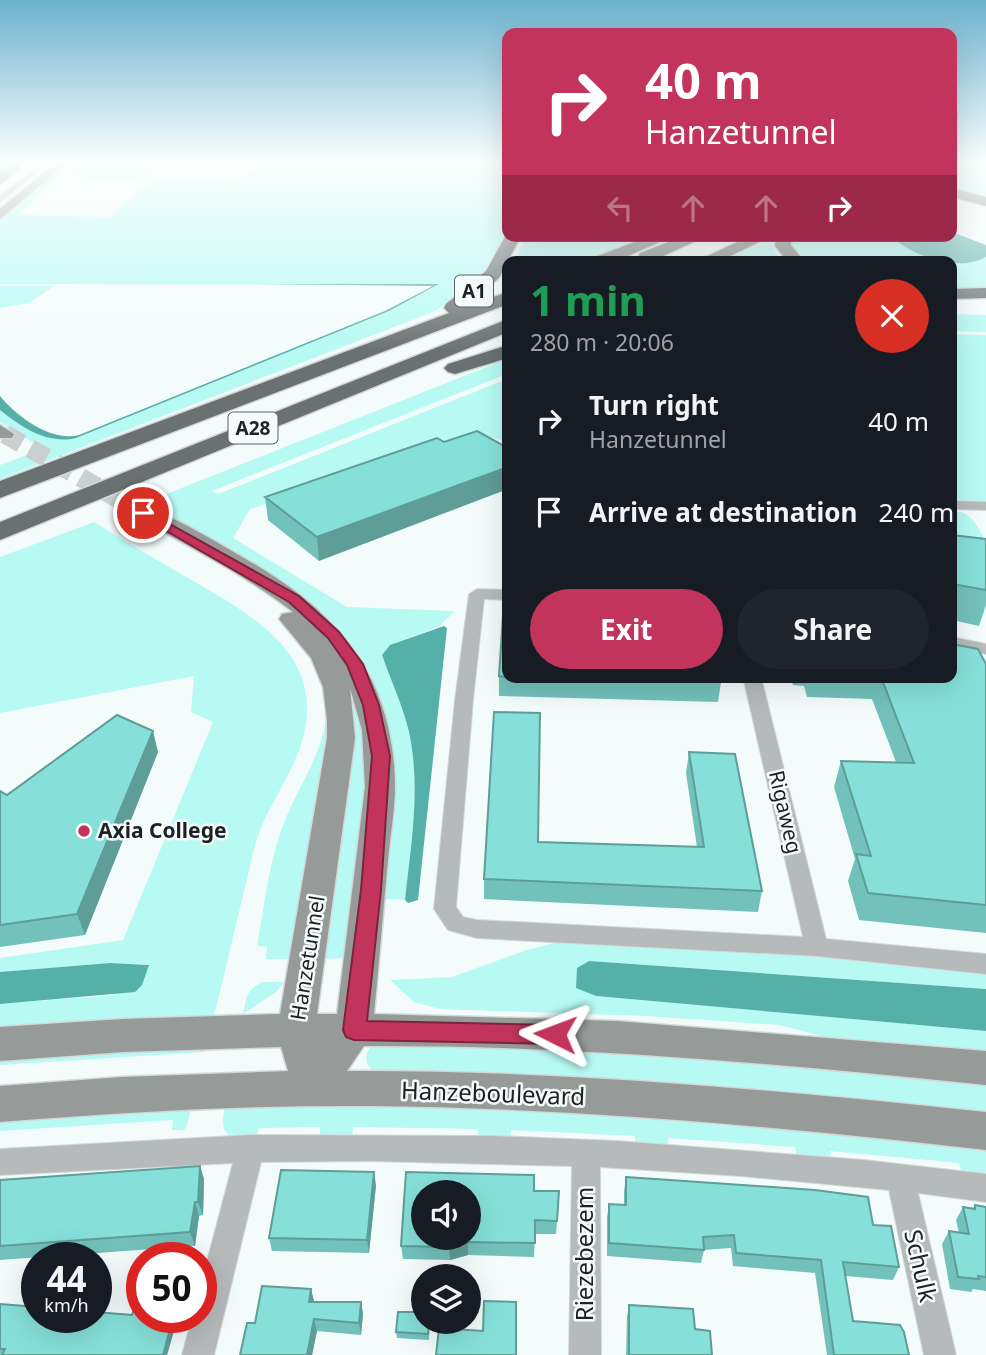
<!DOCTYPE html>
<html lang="en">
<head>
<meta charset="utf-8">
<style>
	:root { --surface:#171b24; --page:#20242c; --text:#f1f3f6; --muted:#9ea1a6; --accent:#c3345c }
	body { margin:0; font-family:"Noto Sans",sans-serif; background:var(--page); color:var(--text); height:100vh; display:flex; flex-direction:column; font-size:26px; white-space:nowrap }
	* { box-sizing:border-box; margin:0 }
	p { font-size:23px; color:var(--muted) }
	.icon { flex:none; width:38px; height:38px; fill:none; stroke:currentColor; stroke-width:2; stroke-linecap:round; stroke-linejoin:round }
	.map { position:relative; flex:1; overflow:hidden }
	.panel { position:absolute; left:502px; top:256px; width:455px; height:427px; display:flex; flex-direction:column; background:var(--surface); border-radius:14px; box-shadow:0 7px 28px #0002 }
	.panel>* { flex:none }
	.banner { position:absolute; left:502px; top:28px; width:455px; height:214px; border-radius:14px; box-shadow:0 7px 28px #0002; background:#c3345c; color:#fff; overflow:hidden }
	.tools { position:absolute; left:411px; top:1180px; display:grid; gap:14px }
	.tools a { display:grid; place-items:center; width:70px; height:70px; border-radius:50%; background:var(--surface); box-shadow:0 7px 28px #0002; font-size:35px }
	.speed { position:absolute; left:21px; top:1242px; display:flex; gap:14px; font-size:35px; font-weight:700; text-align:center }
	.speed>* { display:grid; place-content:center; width:91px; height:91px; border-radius:50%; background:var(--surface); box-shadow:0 7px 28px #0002; line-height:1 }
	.speed small { font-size:18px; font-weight:400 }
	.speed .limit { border:10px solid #d22; background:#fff; color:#111 }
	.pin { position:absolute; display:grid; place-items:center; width:60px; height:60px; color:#fff; margin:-30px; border:4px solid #fff; border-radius:50%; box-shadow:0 2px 7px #0007 }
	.me { position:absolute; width:77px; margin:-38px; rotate:273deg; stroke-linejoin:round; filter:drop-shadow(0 0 5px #0008) }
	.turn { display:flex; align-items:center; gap:24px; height:147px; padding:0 28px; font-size:32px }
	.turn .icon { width:91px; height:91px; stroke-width:2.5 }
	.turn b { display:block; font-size:49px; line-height:60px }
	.lanes { display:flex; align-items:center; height:66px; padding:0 28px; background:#0003; justify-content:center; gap:35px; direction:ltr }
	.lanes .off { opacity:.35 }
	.round { display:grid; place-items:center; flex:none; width:74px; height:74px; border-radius:37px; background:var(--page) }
	.headline { display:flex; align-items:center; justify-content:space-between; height:119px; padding:0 28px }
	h1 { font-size:42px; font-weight:700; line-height:52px; color:#1e9e55 }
	.button { display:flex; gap:14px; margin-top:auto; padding:14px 28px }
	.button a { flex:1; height:80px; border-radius:42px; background:var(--accent); color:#fff; font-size:28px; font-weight:700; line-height:80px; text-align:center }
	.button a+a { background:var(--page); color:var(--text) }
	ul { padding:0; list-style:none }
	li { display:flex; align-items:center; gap:21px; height:91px; padding:0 28px }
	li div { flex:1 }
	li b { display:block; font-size:26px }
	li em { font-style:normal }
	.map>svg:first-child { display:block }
	.green { fill:#b7faf4 }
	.water { fill:#55b0aa }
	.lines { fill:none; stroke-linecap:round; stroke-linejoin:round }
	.secondary-tunnel { stroke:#c9d0cf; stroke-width:19; stroke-dasharray:19 10; stroke-linecap:butt }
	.street-casing { stroke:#d2d9d8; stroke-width:2 }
	.secondary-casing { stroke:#d2d9d8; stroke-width:3 }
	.highway-casing { stroke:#d2d9d8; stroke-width:3 }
	.street { fill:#b7baba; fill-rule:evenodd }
	.secondary { fill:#969b9a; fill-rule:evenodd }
	.highway { fill:#6a7171; fill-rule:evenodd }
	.wall { fill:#73c1bb }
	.shaded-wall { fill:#5e9d98 }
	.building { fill:#86e0d9; stroke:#5e9d98; stroke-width:2; fill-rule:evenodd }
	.route { fill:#c3345c; stroke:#7f223c; stroke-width:2 }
	.poi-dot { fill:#c3345c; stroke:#f4fcfb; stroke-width:2.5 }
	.labels { text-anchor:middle; stroke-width:5; stroke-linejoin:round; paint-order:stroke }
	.shield { fill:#f4fcfb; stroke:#5e6362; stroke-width:2 }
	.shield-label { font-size:19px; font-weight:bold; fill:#1e2121 }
	.street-label { font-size:21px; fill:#1e2121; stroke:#f4fcfb }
	.poi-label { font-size:21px; font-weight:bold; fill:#1e2121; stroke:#f4fcfb; text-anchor:start }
	.near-street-label { font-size:24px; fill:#1e2121; stroke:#f4fcfb }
</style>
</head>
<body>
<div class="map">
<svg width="986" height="1355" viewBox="0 0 986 1355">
	<rect width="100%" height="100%" fill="#f4fcfb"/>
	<!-- green -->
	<path class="green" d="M 68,163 L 76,163 L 18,215 L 110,217 L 126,201 L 153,182 L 66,180 L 90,178 L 83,177 L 85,174 L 66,175 L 81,163 L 161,163 L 144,177 L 239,179 L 262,163 L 507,163 C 507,182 511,204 507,223 C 498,264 469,292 433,312 L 0,479 L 0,465 L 43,449 L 0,422 L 0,410 C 21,427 49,444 76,438 L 389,311 L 438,285 L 0,284 L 0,220 Z
		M 961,163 L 986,163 L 986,197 L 952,189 L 952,165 Z
		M 526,236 L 651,236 L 587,261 L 515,261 Z
		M 793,236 L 890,236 L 930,258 L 943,261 L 802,261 L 788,244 Z
		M 771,240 L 775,253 L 785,261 L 721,261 Z
		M 986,257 L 986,291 L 952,292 L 952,262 L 971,263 Z
		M 0,286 L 54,286 L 29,303 L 0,308 Z
		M 952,314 L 986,315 L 986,332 L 952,331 Z
		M 952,334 L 986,335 L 986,501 L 952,500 Z
		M 507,359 L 507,374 L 212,491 L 218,494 L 507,379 L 507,442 L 488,436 L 361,473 L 250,509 L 233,538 L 347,607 L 455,611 L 438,627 L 390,645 L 382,655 C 391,681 403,706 409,732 C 421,788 411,844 405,900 L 386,899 L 392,824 L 355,654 L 345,637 L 332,622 L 301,595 L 141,504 Z
		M 952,511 C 972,511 977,526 986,542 L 952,559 Z
		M 94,522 C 125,541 158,561 190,579 C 249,614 323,651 304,734 C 295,772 268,804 256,841 L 213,1021 L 0,1038 L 0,1004 L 114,995 L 146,964 L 110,963 L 0,972 L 0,958 L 123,940 L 213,722 L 191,712 L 194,676 L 0,713 L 0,557 Z
		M 342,677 L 358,698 L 363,737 L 364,808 L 347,958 L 324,959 Z
		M 327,707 L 333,708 L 292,959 L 266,959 L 267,947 L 257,946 C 264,909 268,867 281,831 C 296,787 325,755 327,707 Z
		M 565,940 L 790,953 L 986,971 L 986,989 L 589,961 L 576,987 L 596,996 L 986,1031 L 986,1061 L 852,1044 L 779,1025 L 646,1016 L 440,1009 L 414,1002 L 390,980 L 452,977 L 527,950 Z
		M 264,982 L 284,982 L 276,992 L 243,1014 C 246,998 247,987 264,982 Z
		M 385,1039 L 986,1076 L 986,1122 L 374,1072 C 358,1059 369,1044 385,1039 Z
		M 208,1041 L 205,1052 L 0,1065 L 0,1053 Z
		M 447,1100 L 986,1139 L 986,1179 L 963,1176 L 959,1163 L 830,1151 L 831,1163 L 797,1160 L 795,1147 L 668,1138 L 669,1150 L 636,1148 L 635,1136 L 511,1130 L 510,1143 L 478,1141 L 478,1129 L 353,1127 L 352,1139 L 320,1140 L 320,1127 L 259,1128 L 256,1140 C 223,1138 219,1134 226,1101 Z
		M 192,1102 L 187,1126 L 184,1130 L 172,1130 L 173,1120 L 0,1131 L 0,1113 Z"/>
	<!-- water -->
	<path class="water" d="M 952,232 L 986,245 L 986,257 C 958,273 913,256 890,236 L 952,236 Z
		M 246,284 L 439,284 L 389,311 L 76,438 C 48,445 21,427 0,410 L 0,396 C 17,417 51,442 79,435 L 385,311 L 433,286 Z
		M 444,626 L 447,628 L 418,900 L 408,903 L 405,900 C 411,844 421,788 409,732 C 403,706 391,681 382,655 L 390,645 Z
		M 589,961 L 986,989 L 986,1031 L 596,996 L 576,988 L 577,968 Z
		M 110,963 L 149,965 L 142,985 L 135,992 L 0,1004 L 0,972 Z"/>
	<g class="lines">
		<!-- secondary-tunnel -->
		<path class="secondary-tunnel" d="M 5,434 L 143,513"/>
		<!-- street casing -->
		<g class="street-casing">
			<path id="street" d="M 42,163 L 49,163 L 0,202 L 0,196 Z
				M 952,501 L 986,502 L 986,510 L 952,509 Z
				M 477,589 L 508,590 L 508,600 L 484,599 L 473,700 L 456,907 L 463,917 L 477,920 L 803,937 L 743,677 L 761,677 L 826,939 L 986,954 L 986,974 L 817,956 L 477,938 L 448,930 L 434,909 L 455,700 L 469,594 Z
				M 952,637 L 986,644 L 986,654 L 952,647 Z
				M 251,1135 L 494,1136 L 617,1141 L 864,1160 L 986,1174 L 986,1202 L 918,1193 L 956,1355 L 924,1355 L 889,1190 L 741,1176 L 600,1167 L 601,1355 L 569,1355 L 572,1166 L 370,1161 L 261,1162 L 214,1355 L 182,1355 L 192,1318 L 201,1318 L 201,1284 L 233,1163 L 0,1175 L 0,1149 Z"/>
		</g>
		<!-- secondary casing -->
		<g class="secondary-casing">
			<path id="secondary" d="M 56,163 L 67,163 L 0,219 L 0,209 Z
				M 0,425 L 14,434 L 12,438 L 0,438 Z
				M 143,507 C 172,514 228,549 256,565 C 343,617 394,682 395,786 C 395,811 390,836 388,860 C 383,912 379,963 374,1014 L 617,1021 L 986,1051 L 986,1085 C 780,1064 572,1045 364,1046 L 347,1071 C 561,1070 774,1090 986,1112 L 986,1150 C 781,1127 575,1108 369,1106 C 247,1105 123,1112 0,1122 L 0,1086 L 122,1077 L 288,1071 L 281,1047 L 123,1052 L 0,1061 L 0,1027 L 123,1019 L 280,1014 L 327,738 L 327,720 L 323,687 L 311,658 L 279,619 L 282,614 L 293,612 C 244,574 190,547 136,517 L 132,513 L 136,509 ZM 350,688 L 362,730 L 365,787 L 337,1014 L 317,1014 L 355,738 Z"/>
		</g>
		<!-- highway casing -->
		<g class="highway-casing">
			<path id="highway" d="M 952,188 L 986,197 L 986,206 L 952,197 Z
				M 507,233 L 508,236 L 521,236 L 499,278 L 466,306 L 508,292 L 508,304 L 0,498 L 0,481 L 449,313 L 444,308 L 446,304 L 486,271 Z
				M 650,236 L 673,236 L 617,261 L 593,261 L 595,257 Z
				M 684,236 L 707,236 L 652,261 L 641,261 L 638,257 L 640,253 Z
				M 750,236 L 772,236 L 720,261 L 697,261 Z
				M 776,236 L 792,236 L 791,245 L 804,261 L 787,261 L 775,246 Z
				M 986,288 L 986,298 L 952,299 L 952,289 Z
				M 508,319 L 508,332 L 0,540 L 0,522 Z
				M 508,345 L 508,358 L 455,374 L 448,372 L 444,368 L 448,364 Z"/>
		</g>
		<!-- street -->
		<use href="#street" class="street"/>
		<!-- secondary -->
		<use href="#secondary" class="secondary"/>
		<!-- highway -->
		<use href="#highway" class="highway"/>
	</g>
	<!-- wall -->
	<path class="wall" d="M 437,438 L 319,561 L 268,520 L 265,497 Z
		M 952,535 L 986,539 L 986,605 L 979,626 L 952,620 Z
		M 508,599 L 508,677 L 720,677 L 721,682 L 718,702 L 499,696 L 499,676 Z
		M 986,664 L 986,933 L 859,920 L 848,881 L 855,859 L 834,787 L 841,761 L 896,762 L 872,699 L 807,697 L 804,686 L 793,685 L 790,677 L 952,677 Z
		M 158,752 L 85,935 L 0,947 L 0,791 L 7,795 Z
		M 689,752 L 762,891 L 758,912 L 484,899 L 484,879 L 538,842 L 697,847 L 686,773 Z
		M 200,1166 L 204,1179 L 203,1215 L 199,1216 L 195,1246 L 0,1260 L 0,1180 Z
		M 626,1177 L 873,1225 L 899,1267 L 893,1280 L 845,1276 L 853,1321 L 909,1355 L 827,1355 L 815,1273 L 733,1266 L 731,1248 L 704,1250 L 701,1263 L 607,1256 L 607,1217 L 609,1204 L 624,1205 L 624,1191 Z
		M 376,1185 L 369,1253 L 272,1251 L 269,1238 Z
		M 534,1191 L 557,1221 L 556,1234 L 535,1234 L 534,1257 L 468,1255 L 450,1260 L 403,1259 L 401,1246 Z
		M 975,1205 L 986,1207 L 986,1291 L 973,1289 L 971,1292 L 950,1289 L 942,1244 L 949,1231 L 959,1233 L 956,1220 L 963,1207 L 973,1208 Z
		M 311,1289 L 314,1302 L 361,1302 L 363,1314 L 361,1335 L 317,1331 L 312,1355 L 240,1355 L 255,1323 Z
		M 0,1304 L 176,1324 L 167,1355 L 0,1355 Z
		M 629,1305 L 695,1329 L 712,1355 L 626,1355 L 627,1317 Z
		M 430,1321 L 429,1340 L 397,1338 L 396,1332 Z"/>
	<!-- shaded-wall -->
	<path class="shaded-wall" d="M 18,163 L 20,169 L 0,185 L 0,176 Z
		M 508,467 L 508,489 L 319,561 L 317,537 Z
		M 153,731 L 158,752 L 85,935 L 77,914 Z
		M 200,1166 L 204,1179 L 203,1215 L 198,1202 Z
		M 374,1172 L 376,1185 L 369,1253 L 367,1240 Z
		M 195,1202 L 199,1216 L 195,1246 L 190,1232 Z
		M 468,1242 L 468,1255 L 450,1260 L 449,1247 Z
		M 311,1289 L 314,1301 L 312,1314 L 309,1302 Z
		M 361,1302 L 363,1314 L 361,1335 L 359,1323 Z
		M 174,1318 L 176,1324 L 167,1355 L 163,1355 Z
		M 314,1319 L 317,1331 L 312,1355 L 307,1355 Z"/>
	<!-- building -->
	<path class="building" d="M 0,163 L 18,163 L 0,176 Z
		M 477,431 L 508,448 L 508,467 L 317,537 L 265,497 L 437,438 L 444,442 Z
		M 952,535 L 986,539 L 986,590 L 952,584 Z
		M 508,599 L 508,677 L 499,676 L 504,601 Z
		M 952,644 L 978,649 L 986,664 L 986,905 L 868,893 L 856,854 L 871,856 L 841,761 L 914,763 L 881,677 L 952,677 Z
		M 533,677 L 720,677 L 721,682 Z
		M 494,712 L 540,713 L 538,842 L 704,847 L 689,752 L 735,754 L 762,891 L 484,879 Z
		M 117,715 L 153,731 L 77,914 L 0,925 L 0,791 L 7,795 Z
		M 200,1166 L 198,1202 L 195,1202 L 190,1232 L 0,1246 L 0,1180 Z
		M 281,1170 L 374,1172 L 367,1240 L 269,1238 Z
		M 406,1172 L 534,1175 L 534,1191 L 559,1191 L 557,1221 L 535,1220 L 535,1243 L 468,1242 L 449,1247 L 401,1246 ZM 424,1192 L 469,1192 L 469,1237 L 424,1237 Z
		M 626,1177 L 815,1190 L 868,1197 L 873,1225 L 891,1226 L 899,1267 L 843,1262 L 853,1321 L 900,1325 L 904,1332 L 909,1355 L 834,1355 L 821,1260 L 736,1253 L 734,1235 L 703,1237 L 704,1250 L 609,1243 L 609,1204 L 626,1205 Z
		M 975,1205 L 986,1207 L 986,1277 L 978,1276 L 979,1279 L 958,1277 L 949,1231 L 969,1234 L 963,1207 L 975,1209 Z
		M 262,1286 L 311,1289 L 309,1302 L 361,1302 L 359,1323 L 314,1319 L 307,1355 L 240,1355 L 247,1323 L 255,1323 Z
		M 484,1301 L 516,1302 L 516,1355 L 436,1355 L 439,1328 L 483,1331 Z
		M 136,1302 L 142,1302 L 142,1318 L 173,1318 L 163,1355 L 2,1355 L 5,1349 L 0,1349 L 0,1304 L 37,1307 L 37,1318 L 96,1318 L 96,1312 L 132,1315 Z
		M 629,1305 L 693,1309 L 695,1329 L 710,1331 L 712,1355 L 629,1355 Z
		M 398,1312 L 424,1312 L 424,1321 L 429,1321 L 428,1334 L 396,1332 Z"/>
	<!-- sky -->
	<linearGradient id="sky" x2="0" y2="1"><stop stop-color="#6db2cf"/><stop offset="0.46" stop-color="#fafefd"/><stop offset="1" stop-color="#fafefd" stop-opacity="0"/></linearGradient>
	<rect width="986" height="352" fill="url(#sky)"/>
	<!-- route -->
	<path class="route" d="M 143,509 L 299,596 L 339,632 L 363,664 L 379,705 L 390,756 L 381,890 L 367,1021 L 555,1025 L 563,1027 L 567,1034 L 563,1041 L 555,1044 L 354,1040 L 346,1037 L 343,1030 L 361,890 L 372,756 L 363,705 L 347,665 L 328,638 L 289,602 L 139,515 L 139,510 Z"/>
	<!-- markers -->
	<circle class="poi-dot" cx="84" cy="831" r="7"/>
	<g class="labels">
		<!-- shield labels -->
		<g class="shield">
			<rect x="455" y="275.5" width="38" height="31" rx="5"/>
			<rect x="228.5" y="412.5" width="49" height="31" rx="5"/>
		</g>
		<g class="shield-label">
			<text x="474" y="298">A1</text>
			<text x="253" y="435">A28</text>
		</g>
		<!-- street labels -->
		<g class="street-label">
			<text transform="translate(785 812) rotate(77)" y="7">Rigaweg</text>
			<text transform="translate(308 958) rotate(-81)" y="7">Hanzetunnel</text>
		</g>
		<!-- poi labels -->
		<g class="poi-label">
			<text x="98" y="838">Axia College</text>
		</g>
		<!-- near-street labels -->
		<g class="near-street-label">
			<text transform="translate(493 1094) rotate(2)" y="8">Hanzeboulevard</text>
			<text transform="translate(585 1254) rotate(-90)" y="8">Riezebezem</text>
			<text transform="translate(920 1266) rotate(77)" y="8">Schulk</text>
		</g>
	</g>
</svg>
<div class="tools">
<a><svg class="icon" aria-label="sound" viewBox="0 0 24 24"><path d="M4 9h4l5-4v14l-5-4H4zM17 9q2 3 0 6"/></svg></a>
<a><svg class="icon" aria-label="layers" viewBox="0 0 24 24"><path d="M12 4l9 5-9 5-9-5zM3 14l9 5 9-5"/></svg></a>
</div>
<div class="speed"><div>44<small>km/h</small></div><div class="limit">50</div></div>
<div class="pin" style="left:143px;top:513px;background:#d93025"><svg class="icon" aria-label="arrive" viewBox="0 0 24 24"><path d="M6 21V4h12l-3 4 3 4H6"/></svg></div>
<svg class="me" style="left:555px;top:1034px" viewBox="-20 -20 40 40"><path d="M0-17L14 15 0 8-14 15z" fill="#c3345c" stroke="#fff" stroke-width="4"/></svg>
<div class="banner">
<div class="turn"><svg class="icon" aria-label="right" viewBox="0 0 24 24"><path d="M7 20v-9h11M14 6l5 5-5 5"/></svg><div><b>40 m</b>Hanzetunnel</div></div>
<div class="lanes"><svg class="icon off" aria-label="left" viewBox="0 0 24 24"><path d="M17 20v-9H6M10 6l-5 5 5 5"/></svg><svg class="icon off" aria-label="ahead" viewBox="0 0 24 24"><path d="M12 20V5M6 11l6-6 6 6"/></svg><svg class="icon off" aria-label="ahead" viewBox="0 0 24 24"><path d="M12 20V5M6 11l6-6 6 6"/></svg><svg class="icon" aria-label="right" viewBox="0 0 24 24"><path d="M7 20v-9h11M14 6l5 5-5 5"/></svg></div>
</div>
<section class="panel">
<div class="headline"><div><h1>1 min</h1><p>280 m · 20:06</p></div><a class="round" style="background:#d93025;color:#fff"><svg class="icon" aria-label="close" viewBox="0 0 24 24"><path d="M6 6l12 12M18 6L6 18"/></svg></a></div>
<ul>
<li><svg class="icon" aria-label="right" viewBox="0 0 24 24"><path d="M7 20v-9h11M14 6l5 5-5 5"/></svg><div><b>Turn right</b><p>Hanzetunnel</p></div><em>40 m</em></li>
<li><svg class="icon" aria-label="arrive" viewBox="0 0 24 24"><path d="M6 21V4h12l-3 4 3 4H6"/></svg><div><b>Arrive at destination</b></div><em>240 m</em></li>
</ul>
<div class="button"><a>Exit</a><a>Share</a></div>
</section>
</div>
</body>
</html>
